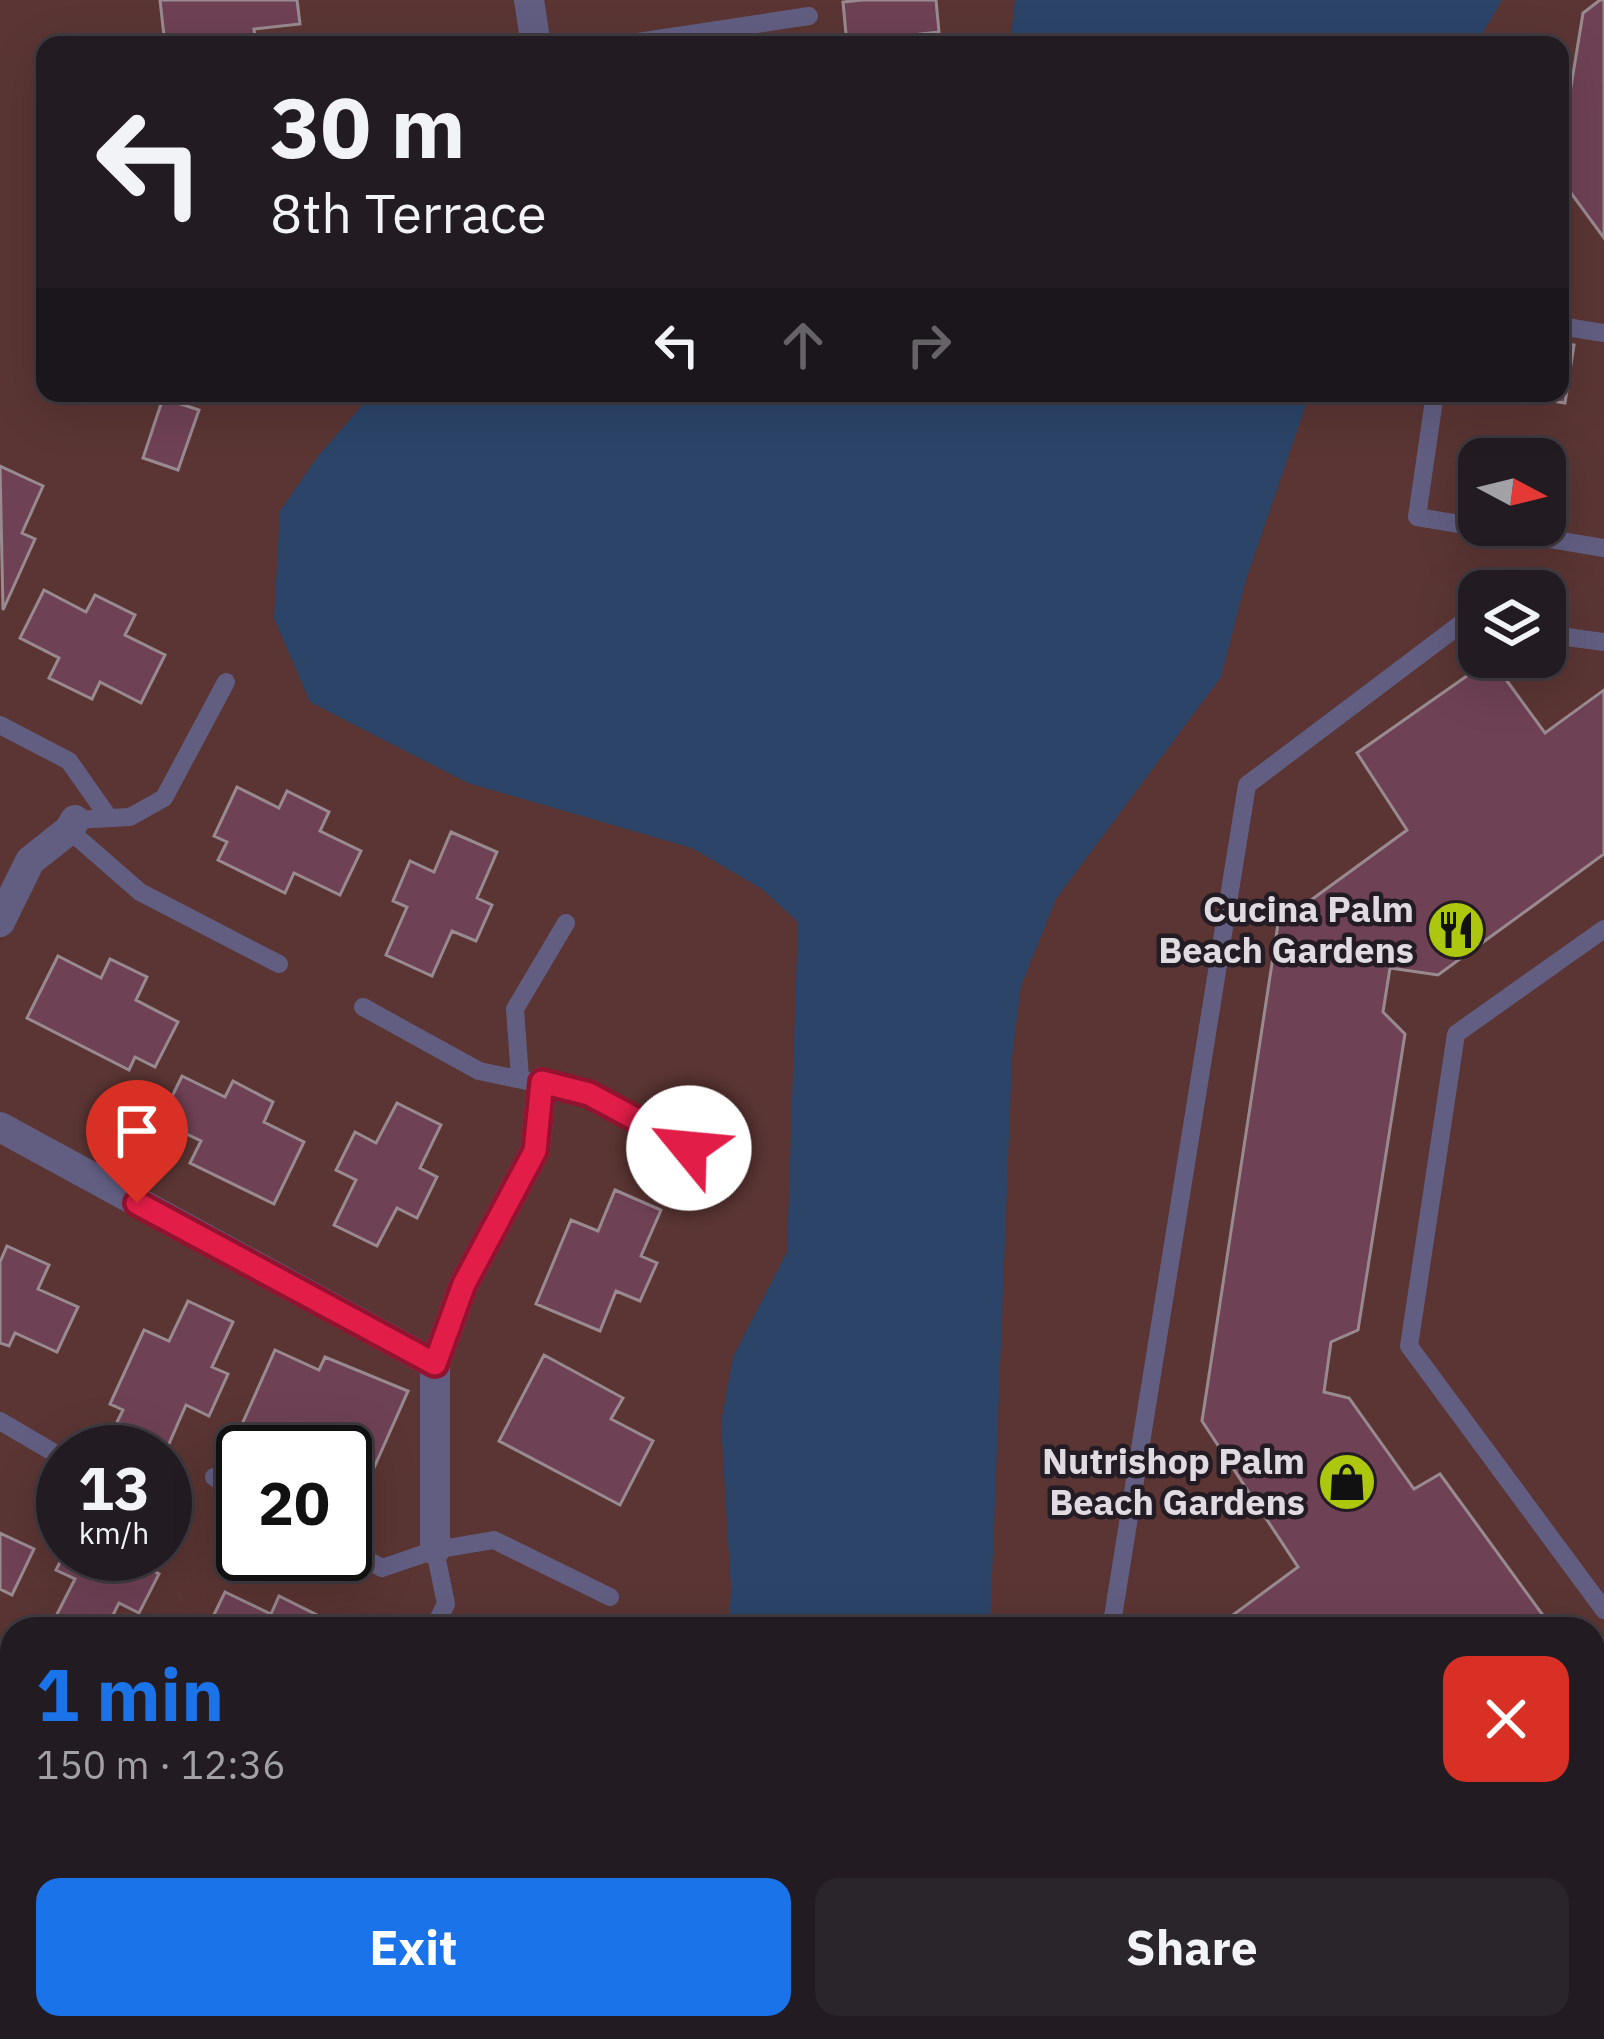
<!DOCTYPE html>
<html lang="en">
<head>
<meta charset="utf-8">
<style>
	:root { --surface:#221c22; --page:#2a252a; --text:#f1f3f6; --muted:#a2a1a5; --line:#3f3a40; --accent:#1a73e8 }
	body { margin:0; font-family:"IBM Plex Sans",sans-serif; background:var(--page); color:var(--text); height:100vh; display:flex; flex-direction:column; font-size:45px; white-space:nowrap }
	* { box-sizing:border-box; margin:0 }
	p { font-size:39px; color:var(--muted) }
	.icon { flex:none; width:66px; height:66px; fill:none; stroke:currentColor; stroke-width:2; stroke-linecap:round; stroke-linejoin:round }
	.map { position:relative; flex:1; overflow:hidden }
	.details { position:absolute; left:0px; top:1617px; width:1605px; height:423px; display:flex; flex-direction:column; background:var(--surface); border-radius:36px 36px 0 0; box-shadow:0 12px 48px #0002,0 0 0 3px var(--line) }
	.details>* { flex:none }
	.banner { position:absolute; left:36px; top:36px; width:1533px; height:366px; border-radius:24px; box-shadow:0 12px 48px #0002,0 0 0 3px var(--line); background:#221c22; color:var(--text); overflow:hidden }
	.needle { width:78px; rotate:97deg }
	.tools { position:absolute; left:1458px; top:438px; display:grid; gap:24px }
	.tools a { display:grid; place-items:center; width:108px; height:108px; border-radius:24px; background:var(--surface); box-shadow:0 12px 48px #0002,0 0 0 3px var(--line); font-size:60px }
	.speed { position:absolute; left:36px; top:1425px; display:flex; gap:24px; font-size:60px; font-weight:700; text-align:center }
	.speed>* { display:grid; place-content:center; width:156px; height:156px; border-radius:50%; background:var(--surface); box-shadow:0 12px 48px #0002,0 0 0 3px var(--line); line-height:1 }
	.speed small { font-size:30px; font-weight:400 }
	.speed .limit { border:6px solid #111; border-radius:18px; background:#fff; color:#111 }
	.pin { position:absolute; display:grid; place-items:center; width:102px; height:102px; color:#fff; margin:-123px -51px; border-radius:50% 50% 50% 0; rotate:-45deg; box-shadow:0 0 12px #0007 }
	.pin .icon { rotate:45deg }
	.me { position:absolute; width:132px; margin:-66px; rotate:298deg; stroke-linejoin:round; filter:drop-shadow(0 0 9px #0008) }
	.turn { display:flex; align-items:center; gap:42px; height:252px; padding:0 36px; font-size:54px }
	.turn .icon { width:156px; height:156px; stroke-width:2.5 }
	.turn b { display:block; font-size:84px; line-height:102px }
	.lanes { display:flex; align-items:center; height:114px; padding:0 36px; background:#0003; justify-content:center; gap:60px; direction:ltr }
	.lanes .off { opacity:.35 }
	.round { display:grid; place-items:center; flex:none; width:126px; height:126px; border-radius:24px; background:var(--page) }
	.head { display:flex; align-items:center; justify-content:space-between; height:204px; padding:0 36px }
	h1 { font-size:72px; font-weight:800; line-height:90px; color:var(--accent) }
	.button { display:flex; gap:24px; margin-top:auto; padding:24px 36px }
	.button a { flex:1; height:138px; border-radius:24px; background:var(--accent); color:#fff; font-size:48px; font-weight:800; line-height:138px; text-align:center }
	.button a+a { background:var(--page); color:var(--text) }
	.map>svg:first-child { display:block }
	.green { fill:#5a3533; fill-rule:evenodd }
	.water { fill:#2b4468 }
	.building { fill:#6f4155; stroke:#998a90; stroke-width:3 }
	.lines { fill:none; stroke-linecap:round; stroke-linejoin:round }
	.lane { stroke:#625e82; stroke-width:18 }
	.street { stroke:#625e82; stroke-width:30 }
	.route-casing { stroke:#92132f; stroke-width:30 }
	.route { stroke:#e11d48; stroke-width:21 }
	.labels { text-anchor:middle; stroke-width:9; stroke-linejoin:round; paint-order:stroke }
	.poi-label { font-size:36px; font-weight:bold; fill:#e0dbe1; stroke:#231c24; text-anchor:end }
</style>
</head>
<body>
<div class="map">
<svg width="1604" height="2039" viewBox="0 0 1604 2039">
	<rect width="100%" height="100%" fill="#2d252e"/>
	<!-- green -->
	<path class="green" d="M 0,0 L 1604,0 L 1604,2039 L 1006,2039 L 935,2028 L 1593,2028 L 1593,1629 L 12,1629 L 12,1884 L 0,1882 ZM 45,45 L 1560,45 L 1560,393 L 45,393 ZM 1479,459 L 1545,459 L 1545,525 L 1479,525 ZM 1479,591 L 1545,591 L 1545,657 L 1479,657 ZM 63,1452 L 165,1452 L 165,1554 L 63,1554 ZM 243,1452 L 345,1452 L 345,1554 L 243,1554 Z"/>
	<!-- water -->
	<path class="water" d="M 1015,0 L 1502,0 L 1476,45 L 1010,45 Z
		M 373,393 L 700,393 L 737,398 L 766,393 L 1310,393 L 1246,580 L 1221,677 L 1056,899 L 1021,986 L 1012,1057 L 990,1629 L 729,1629 L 731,1588 L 721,1423 L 733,1357 L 787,1252 L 798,922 L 762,889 L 692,848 L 468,783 L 310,702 L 274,618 L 280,511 L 318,456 Z"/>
	<!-- building -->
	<path class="building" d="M 160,0 L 297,0 L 300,24 L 254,29 L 256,45 L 165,45 Z
		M 862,0 L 936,0 L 939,32 L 920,34 L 922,45 L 847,45 L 843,2 Z
		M 1600,0 L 1604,0 L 1604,238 L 1560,178 L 1560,154 L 1583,13 Z
		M 1560,343 L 1574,345 L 1565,403 L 1501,393 L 1560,393 Z
		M 163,398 L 199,410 L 178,470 L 143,458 Z
		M 0,466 L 43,486 L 22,533 L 35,539 L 3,610 Z
		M 44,590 L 86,612 L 95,595 L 135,615 L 125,635 L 165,655 L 141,703 L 100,682 L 92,699 L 49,678 L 59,658 L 20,638 Z
		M 1491,659 L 1545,733 L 1604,690 L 1604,854 L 1438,975 L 1390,968 L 1383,1012 L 1405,1034 L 1358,1330 L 1331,1342 L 1324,1392 L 1349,1398 L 1414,1489 L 1440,1474 L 1553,1629 L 1214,1629 L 1298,1567 L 1202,1421 L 1278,924 L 1407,830 L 1357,753 Z
		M 237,787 L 279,808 L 287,791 L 329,812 L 320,831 L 361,851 L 340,895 L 294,873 L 285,893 L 218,860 L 227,842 L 214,836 Z
		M 451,832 L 497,852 L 477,898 L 492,905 L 476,941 L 452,931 L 432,976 L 386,955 L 407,907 L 393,901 L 410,861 L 434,872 Z
		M 58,956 L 101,978 L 110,959 L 147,977 L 136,1000 L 178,1022 L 155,1067 L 135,1057 L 129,1070 L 27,1018 Z
		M 182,1076 L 225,1097 L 233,1081 L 273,1102 L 264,1122 L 304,1142 L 274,1204 L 190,1163 L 201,1141 L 160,1121 Z
		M 397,1103 L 441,1125 L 420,1168 L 437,1177 L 417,1218 L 397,1208 L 377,1246 L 334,1225 L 356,1180 L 336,1170 L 355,1132 L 376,1143 Z
		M 615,1190 L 661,1210 L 641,1256 L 657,1263 L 640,1301 L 616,1291 L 600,1331 L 536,1304 L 571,1220 L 598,1231 Z
		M 7,1246 L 49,1265 L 38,1289 L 78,1307 L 57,1352 L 15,1333 L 9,1346 L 0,1343 L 0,1262 Z
		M 188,1301 L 233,1322 L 212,1367 L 228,1374 L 209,1416 L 186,1405 L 168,1446 L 117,1422 L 123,1410 L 110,1404 L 144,1330 L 169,1341 Z
		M 275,1350 L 319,1370 L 325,1357 L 408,1391 L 369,1479 L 345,1469 L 345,1452 L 308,1452 L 243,1422 Z
		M 544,1355 L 623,1398 L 611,1419 L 653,1441 L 620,1505 L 499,1441 Z
		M 0,1533 L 34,1549 L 12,1595 L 0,1589 Z
		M 64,1554 L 148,1554 L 142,1565 L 159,1574 L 139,1613 L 119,1603 L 106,1629 L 66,1629 L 53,1622 L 75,1579 L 56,1570 Z
		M 225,1592 L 271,1614 L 279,1596 L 317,1615 L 310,1629 L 207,1629 Z
		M 1593,1684 L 1604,1699 L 1604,1975 L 1593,1959 Z"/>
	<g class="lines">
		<!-- lane -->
		<path class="lane" d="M 618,45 L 809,16
			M 1560,326 L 1604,333
			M 1435,393 L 1417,517 L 1604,548
			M 1545,634 L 1604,642
			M 0,725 L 69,761 L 109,818
			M 75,820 L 130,817 L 164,798 L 226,682
			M 69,830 L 140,892 L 279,964
			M 1604,929 L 1456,1034 L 1409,1346 L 1604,1610
			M 363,1007 L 479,1071 L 589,1094 L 690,1148
			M 520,1078 L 515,1009 L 566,923
			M 0,1421 L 63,1458
			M 214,1477 L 243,1493
			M 345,1548 L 382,1568 L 435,1550 L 494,1540 L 610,1597
			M 433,1629 L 446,1604 L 435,1550
			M 1111,1629 L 1247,785 L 1462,623 L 1479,625
			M 1593,2014 L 1604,2016"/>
		<!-- street -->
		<path class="street" d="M 529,0 L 536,45
			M 0,922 L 30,861 L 69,830 L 75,820
			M 0,1127 L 435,1364
			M 435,1550 L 435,1364 L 464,1284 L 535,1151 L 542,1082"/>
	</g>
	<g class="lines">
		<!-- route casing -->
		<g class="route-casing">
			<path id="route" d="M 137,1203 L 435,1364 L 464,1284 L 535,1151 L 542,1082 L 589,1094 L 689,1148"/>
		</g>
		<!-- route -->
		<use href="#route" class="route"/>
	</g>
	<!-- icons -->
	<defs>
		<g id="restaurant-disc" transform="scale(3)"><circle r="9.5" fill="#adc60e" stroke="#231c24"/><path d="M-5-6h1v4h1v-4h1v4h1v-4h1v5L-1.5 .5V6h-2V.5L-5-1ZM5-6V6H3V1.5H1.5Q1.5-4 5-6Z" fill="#111"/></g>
		<g id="shop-disc" transform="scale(3)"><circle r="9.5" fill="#adc60e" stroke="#231c24"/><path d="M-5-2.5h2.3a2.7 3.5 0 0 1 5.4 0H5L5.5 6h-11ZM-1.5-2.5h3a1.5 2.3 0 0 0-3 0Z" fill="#111"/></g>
	</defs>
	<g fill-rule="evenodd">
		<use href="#restaurant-disc" x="1456" y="930"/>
		<use href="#shop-disc" x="1347" y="1482"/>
	</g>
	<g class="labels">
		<!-- poi labels -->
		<g class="poi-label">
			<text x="1414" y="922">Cucina Palm<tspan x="1414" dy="41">Beach Gardens</tspan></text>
			<text x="1305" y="1474">Nutrishop Palm<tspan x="1305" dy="41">Beach Gardens</tspan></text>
		</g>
	</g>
</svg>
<div class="tools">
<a><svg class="needle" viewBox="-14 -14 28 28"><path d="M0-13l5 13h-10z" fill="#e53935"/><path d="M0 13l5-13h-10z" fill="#a2a1a5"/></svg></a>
<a><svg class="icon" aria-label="layers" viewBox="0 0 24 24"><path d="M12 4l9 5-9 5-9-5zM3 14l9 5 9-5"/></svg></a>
</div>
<div class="speed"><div>13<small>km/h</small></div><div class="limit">20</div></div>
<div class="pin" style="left:137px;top:1203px;background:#d93025"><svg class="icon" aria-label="arrive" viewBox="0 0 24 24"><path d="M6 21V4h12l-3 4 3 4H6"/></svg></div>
<svg class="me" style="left:689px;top:1148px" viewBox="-20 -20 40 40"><circle r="19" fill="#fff"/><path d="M0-13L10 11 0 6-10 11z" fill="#e11d48"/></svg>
<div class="banner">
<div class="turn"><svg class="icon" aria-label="left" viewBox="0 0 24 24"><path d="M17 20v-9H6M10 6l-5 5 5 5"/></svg><div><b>30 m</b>8th Terrace</div></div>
<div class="lanes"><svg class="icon" aria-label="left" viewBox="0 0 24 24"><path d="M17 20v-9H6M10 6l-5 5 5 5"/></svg><svg class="icon off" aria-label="ahead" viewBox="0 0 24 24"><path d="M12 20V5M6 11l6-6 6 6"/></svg><svg class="icon off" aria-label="right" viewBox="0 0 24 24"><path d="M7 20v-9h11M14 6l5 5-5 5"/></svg></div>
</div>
<section class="details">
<div class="head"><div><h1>1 min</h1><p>150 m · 12:36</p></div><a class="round" style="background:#d93025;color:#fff"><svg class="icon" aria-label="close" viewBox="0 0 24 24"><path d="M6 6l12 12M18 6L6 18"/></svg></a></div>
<div class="button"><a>Exit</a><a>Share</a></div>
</section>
</div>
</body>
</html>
